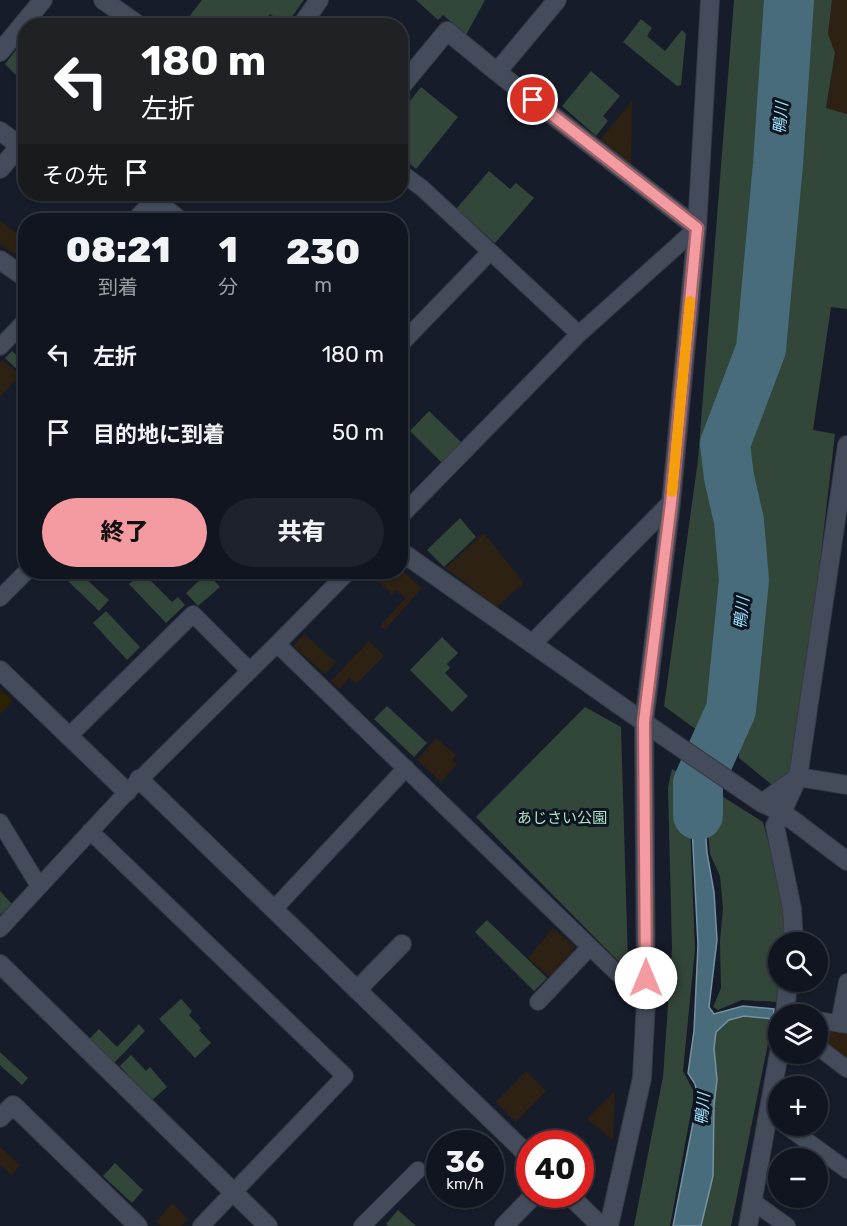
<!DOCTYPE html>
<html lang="ja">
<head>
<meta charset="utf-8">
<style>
	:root { --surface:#10151f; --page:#1e222c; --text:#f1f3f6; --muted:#9c9fa4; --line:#30343d; --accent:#f49aa1 }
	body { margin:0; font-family:Rubik,"Noto Sans JP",sans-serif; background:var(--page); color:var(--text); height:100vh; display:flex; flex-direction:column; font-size:22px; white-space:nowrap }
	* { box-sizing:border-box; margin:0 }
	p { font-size:20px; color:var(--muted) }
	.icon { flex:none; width:33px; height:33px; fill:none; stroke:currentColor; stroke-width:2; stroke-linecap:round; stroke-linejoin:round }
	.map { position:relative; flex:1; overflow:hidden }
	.panel { position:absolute; left:18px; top:213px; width:390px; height:366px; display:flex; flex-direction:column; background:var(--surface); border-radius:24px; box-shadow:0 2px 4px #0004,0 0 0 2px var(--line) }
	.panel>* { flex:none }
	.guide { position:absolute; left:18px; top:18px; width:390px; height:183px; border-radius:24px; box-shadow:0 2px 4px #0004,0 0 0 2px var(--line); background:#202124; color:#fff; overflow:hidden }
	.controls { position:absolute; left:768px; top:932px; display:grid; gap:12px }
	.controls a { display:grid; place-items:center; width:60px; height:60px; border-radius:50%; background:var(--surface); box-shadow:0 2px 4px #0004,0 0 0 2px var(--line); font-size:30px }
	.speed { position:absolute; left:426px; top:1130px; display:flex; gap:12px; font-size:30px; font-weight:700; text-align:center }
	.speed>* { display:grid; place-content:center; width:78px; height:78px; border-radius:50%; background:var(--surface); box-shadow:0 2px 4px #0004,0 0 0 2px var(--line); line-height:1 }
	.speed small { font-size:15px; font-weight:400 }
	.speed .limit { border:9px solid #d22; background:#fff; color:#111 }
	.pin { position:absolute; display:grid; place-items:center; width:51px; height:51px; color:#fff; margin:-26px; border:3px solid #fff; border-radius:50%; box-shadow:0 2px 6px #0007 }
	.me { position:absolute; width:66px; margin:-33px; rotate:0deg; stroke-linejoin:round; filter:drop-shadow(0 0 4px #0008) }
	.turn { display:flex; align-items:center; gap:21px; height:126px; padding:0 24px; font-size:27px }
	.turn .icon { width:78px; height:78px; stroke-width:2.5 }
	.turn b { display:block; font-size:42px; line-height:51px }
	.then { display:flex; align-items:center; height:57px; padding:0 24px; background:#0003; gap:12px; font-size:22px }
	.eta { display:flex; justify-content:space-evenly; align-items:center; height:102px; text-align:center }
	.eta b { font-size:36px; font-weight:800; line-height:42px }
	.cta { display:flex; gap:12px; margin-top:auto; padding:12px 24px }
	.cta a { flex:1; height:69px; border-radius:36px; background:var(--accent); color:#111; font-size:24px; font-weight:800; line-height:69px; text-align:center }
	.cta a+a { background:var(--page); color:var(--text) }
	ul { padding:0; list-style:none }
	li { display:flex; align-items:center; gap:18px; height:78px; padding:0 24px }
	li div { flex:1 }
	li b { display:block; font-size:22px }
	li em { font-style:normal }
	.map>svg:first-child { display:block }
	.industrial { fill:#2c2113 }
	.green { fill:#33463a }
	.sand { fill:#2b2202 }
	.water { fill:#486c7b; stroke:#7892a0; stroke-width:1.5 }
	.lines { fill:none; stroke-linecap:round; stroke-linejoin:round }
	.river { stroke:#486c7b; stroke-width:50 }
	.service-casing { stroke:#353943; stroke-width:18 }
	.minor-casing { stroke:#353943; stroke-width:20 }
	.tertiary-casing { stroke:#353943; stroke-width:20 }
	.service { stroke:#444b5a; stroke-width:16 }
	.minor { stroke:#444b5a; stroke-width:18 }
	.tertiary { stroke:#444b5a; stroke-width:18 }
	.route-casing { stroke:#9f6469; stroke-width:15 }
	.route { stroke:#f49aa1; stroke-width:10 }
	.slow { stroke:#f59e0b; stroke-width:10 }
	.labels { text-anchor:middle; stroke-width:6; stroke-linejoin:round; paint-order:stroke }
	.park-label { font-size:15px; fill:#abe6c2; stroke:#0d131f }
	.water-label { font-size:16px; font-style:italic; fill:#9ee2fd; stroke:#0d131f }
</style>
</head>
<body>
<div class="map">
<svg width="847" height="1226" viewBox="0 0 847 1226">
	<rect width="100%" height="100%" fill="#161c29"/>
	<!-- industrial -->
	<path class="industrial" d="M 832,0 L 847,0 L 847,114 L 826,109 L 835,53 L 828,34 Z
		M 270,13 L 285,25 L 260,26 Z
		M 632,101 L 631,166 L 599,141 Z
		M 0,221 L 25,239 L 14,254 L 0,244 Z
		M 3,360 L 20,375 L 0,397 L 0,363 Z
		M 484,533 L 524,583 L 497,607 L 445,568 Z
		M 401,570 L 422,588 L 385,630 L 380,626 L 405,598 L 396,590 L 392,594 L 379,582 L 389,572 L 400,572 Z
		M 304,634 L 336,662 L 325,674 L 293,646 Z
		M 369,641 L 384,656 L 356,684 L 349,678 L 340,689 L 331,681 Z
		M 436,738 L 456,755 L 452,760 L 457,764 L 441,782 L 417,760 Z
		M 553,928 L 575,947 L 550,977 L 528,958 Z
		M 818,1028 L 847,1033 L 847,1059 L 818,1037 Z
		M 526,1071 L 546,1091 L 516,1122 L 496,1102 Z
		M 615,1091 L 613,1140 L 587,1119 Z
		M 0,1147 L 20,1165 L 12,1175 L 0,1164 Z
		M 172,1203 L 188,1219 L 181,1226 L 161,1226 L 156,1222 Z"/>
	<!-- green -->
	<path class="green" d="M 202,0 L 304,0 L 286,25 L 270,14 L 260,25 L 197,25 L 188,18 Z
		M 416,0 L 485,0 L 466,35 L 443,15 L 438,20 Z
		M 734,0 L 780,0 L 760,297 L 741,382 L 717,446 L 726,506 L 732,582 L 724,693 L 709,729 L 694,728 L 664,706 L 698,460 Z
		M 799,0 L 832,0 L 828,34 L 835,53 L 826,108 L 847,114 L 847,309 L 831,307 L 813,430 L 835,434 L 796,768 L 772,785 L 739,758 L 739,723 L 747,609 L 754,591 L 758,529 L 739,469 L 739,435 L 761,387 L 778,286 L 783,177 Z
		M 641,19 L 652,28 L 647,36 L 665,51 L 682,30 L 686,34 L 681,85 L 677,86 L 623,42 Z
		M 25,38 L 25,84 L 5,64 Z
		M 591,71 L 620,96 L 603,116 L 608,121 L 596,136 L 562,106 Z
		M 421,87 L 458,117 L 416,169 L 401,156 L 401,112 Z
		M 489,171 L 510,189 L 516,183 L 534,198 L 495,243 L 456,209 Z
		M 12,351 L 25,363 L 25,377 L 5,358 Z
		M 429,411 L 462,443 L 442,463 L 410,431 Z
		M 460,518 L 476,537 L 444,567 L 427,550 Z
		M 73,572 L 84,572 L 88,576 L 86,579 L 109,600 L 99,611 L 66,579 Z
		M 142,572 L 172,602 L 178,597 L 185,605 L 166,623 L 129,584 Z
		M 207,573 L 220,587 L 198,606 L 186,593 Z
		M 106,611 L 140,647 L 127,660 L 93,623 Z
		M 442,637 L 458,653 L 447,664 L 450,668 L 445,673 L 468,696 L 452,712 L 410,670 Z
		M 387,706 L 427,743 L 414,757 L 374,719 Z
		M 585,707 L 621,727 L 628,962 L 622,965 L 476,817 Z
		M 672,769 L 688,777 L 695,949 L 683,1071 L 693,1090 L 693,1101 L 670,1226 L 634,1226 L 663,1077 L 672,948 L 668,788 Z
		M 709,788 L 763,822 L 785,904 L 785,942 L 778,942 L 778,981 L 781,981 L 779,1002 L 742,1000 L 718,1010 L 713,1007 L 721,988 L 720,941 L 723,908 L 720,876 L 710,854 L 707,815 Z
		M 0,891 L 12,904 L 0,915 Z
		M 487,920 L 547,978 L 534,991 L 475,932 Z
		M 181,999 L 192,1011 L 189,1015 L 201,1028 L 199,1030 L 211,1043 L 195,1058 L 159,1019 Z
		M 744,1015 L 773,1019 L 731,1226 L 701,1226 L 713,1176 L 714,1105 L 717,1080 L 714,1048 L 716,1031 L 729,1020 Z
		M 139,1024 L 145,1031 L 114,1063 L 89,1039 L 99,1029 L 117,1047 Z
		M 0,1052 L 28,1078 L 22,1085 L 0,1065 Z
		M 131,1055 L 146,1071 L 150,1067 L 167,1087 L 151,1101 L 120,1066 Z
		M 115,1163 L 143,1190 L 132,1203 L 103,1176 Z
		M 398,1210 L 416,1226 L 388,1226 L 386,1224 Z"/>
	<!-- sand -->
	<path class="sand" d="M 0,689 L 13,701 L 0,714 Z"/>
	<!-- water -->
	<path class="water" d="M 706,745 L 722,753 L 705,785 L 704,812 L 707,853 L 714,892 L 717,940 L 709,1007 L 714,1014 L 743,1006 L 774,1009 L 773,1019 L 744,1016 L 729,1020 L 716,1032 L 714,1048 L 717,1080 L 714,1105 L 713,1176 L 701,1226 L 673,1226 L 698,1097 L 695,1084 L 688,1073 L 694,1031 L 698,945 L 691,806 L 691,776 Z"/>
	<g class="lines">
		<!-- river -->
		<path class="river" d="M 698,815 L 698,783 L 731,710 L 744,580 L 739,521 L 729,477 L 725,444 L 761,349 L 778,164 L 789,0"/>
		<!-- service casing -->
		<g class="service-casing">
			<path id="service" d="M 400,172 L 422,188 L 579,334
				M 155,199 L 181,220
				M 400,345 L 490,252
				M 0,347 L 26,320
				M 400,517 L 579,334 L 697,228
				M 0,598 L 26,572
				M 277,644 L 646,1001
				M 69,736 L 193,614 L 250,671
				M 0,822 L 39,886
				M 90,831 L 345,1076 L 201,1226
				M 274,909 L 406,768
				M 0,929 L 127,792 L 277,644 L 348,572
				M 538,1002 L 590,947
				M 818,1020 L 847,1025
				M 839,1024 L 847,982
				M 818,1047 L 847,1069
				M 785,1125 L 847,1170
				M 752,1201 L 787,1226
				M 362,1226 L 418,1170"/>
		</g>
		<!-- minor casing -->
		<g class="minor-casing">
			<path id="minor" d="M 103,0 L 140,26
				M 301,26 L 319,0
				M 0,52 L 43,0
				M 497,72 L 557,0
				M 400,88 L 447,31 L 497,72 L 697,228
				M 0,131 L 20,146 L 0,169
				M 136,220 L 160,194
				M 0,260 L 26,278
				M 400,551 L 665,737 L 762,803 L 782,812 L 847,861
				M 532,644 L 671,503
				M 0,670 L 127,792
				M 139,779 L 530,1157
				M 762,803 L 798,777 L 847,785
				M 794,942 L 792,909 L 775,826 L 782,812 L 798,777 L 847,445
				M 0,964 L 268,1226
				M 357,990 L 402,944
				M 785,1014 L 788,981
				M 0,1118 L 13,1105 L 138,1226
				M 568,1194 L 601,1226
				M 504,1226 L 535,1194
				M 748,1226 L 779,1053"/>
		</g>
		<!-- tertiary casing -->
		<g class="tertiary-casing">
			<path id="tertiary" d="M 609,1226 L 642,1078 L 646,1001 L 644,722 L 671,503 L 697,228 L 710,0"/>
		</g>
		<!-- service -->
		<use href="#service" class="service"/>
		<!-- minor -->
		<use href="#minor" class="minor"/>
		<!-- tertiary -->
		<use href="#tertiary" class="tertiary"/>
	</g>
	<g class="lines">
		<!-- route casing -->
		<g class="route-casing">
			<path id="route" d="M 533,100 L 697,228 L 671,503 L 644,722 L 646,978"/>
		</g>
		<!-- route -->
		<use href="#route" class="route"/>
		<!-- slow -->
		<path class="slow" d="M 672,492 L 690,301"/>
	</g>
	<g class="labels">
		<!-- park labels -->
		<g class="park-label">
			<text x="562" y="823">あじさい公園</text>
		</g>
		<!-- water labels -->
		<g class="water-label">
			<text transform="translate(780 118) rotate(-85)" y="6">鴨川</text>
			<text transform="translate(741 613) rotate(-84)" y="6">鴨川</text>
			<text transform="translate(702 1109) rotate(-85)" y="6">鴨川</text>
		</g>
	</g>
</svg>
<div class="controls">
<a><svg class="icon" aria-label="search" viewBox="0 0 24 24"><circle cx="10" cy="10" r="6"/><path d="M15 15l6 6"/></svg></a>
<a><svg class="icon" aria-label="layers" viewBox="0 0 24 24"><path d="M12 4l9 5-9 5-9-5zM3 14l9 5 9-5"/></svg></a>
<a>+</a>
<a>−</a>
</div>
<div class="speed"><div>36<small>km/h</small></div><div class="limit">40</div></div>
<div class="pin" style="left:533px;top:100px;background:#d93025"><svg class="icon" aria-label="arrive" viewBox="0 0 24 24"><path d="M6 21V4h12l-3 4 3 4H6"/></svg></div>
<svg class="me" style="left:646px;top:978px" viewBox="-20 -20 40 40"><circle r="19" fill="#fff"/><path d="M0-13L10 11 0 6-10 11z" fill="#f49aa1"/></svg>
<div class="guide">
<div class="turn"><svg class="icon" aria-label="left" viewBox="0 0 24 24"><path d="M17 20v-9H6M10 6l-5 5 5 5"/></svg><div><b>180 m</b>左折</div></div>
<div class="then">その先<svg class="icon" aria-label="arrive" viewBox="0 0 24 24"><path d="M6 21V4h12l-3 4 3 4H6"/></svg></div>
</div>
<section class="panel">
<div class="eta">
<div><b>08:21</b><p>到着</p></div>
<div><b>1</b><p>分</p></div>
<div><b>230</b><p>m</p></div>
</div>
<ul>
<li><svg class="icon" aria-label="left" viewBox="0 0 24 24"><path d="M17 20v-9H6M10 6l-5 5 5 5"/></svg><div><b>左折</b></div><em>180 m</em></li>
<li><svg class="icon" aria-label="arrive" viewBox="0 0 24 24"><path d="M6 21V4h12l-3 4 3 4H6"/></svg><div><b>目的地に到着</b></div><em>50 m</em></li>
</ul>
<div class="cta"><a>終了</a><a>共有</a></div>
</section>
</div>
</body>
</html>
